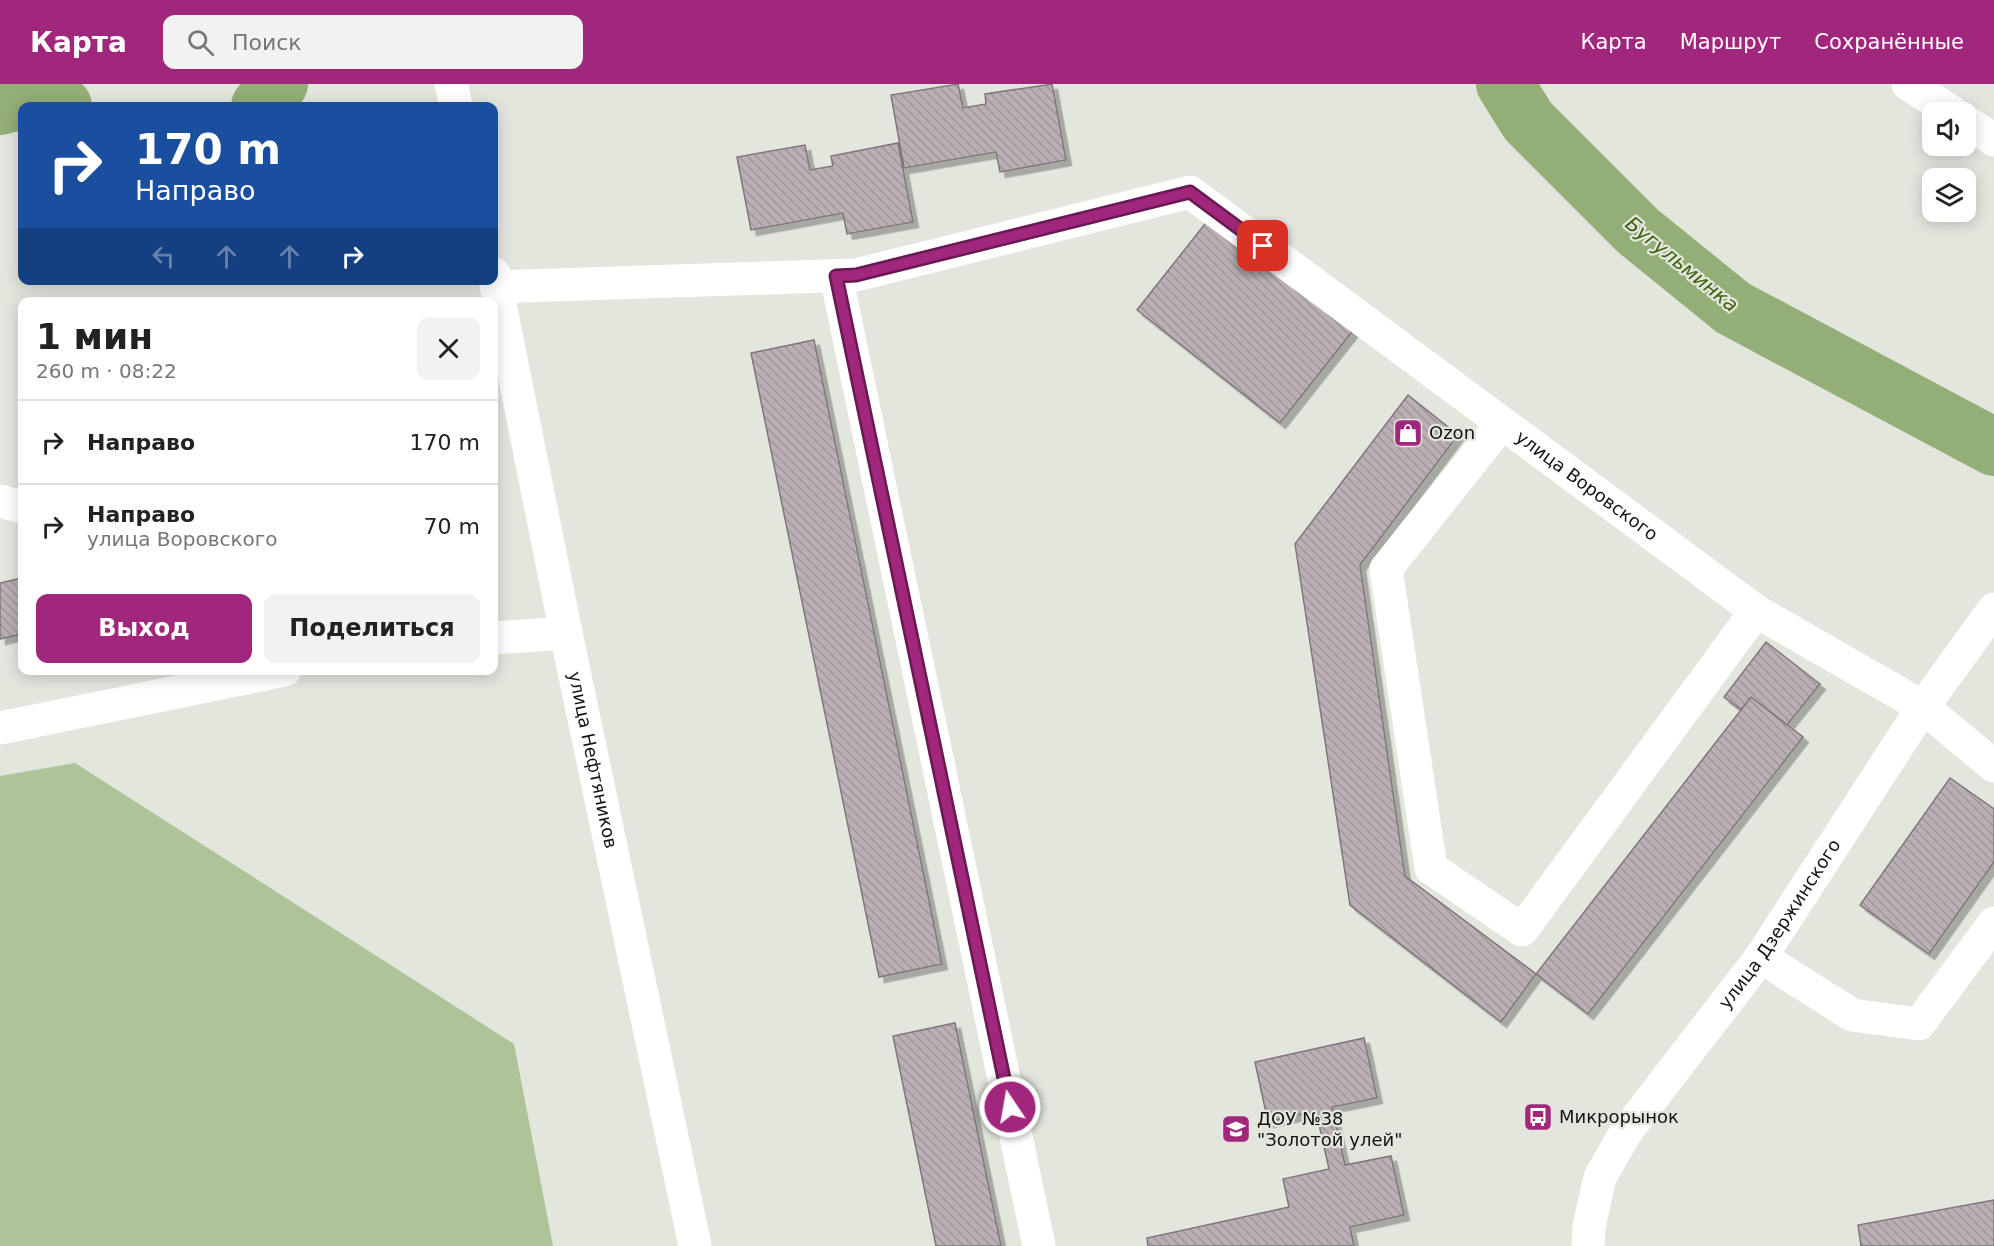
<!DOCTYPE html>
<html lang="ru">
<head>
<meta charset="utf-8">
<style>
	:root { --surface:#fff; --page:#f2f2f2; --text:#222; --muted:#767676; --line:#e0e0e0; --accent:#a1277c }
	body { margin:0; font-family:"DejaVu Sans",sans-serif; background:var(--page); color:var(--text); height:100vh; display:flex; flex-direction:column; font-size:22px; white-space:nowrap }
	* { box-sizing:border-box; margin:0 }
	p { font-size:20px; color:var(--muted) }
	.icon { flex:none; width:33px; height:33px; fill:none; stroke:currentColor; stroke-width:2; stroke-linecap:round; stroke-linejoin:round }
	.map { position:relative; flex:1; overflow:hidden }
	.drawer { position:absolute; left:18px; top:213px; width:480px; height:378px; display:flex; flex-direction:column; background:var(--surface); border-radius:12px; box-shadow:0 3px 15px #0003 }
	.drawer>* { flex:none }
	.hud { position:absolute; left:18px; top:18px; width:480px; height:183px; border-radius:12px; box-shadow:0 3px 15px #0003; background:#1a4fa0; color:#fff; overflow:hidden }
	.tools { position:absolute; left:1922px; top:18px; display:grid; gap:12px }
	.tools a { display:grid; place-items:center; width:54px; height:54px; border-radius:12px; background:var(--surface); box-shadow:0 3px 15px #0003; font-size:30px }
	.pin { position:absolute; display:grid; place-items:center; width:51px; height:51px; color:#fff; margin:-26px; border-radius:12px; box-shadow:0 3px 9px #0006 }
	.me { position:absolute; width:66px; margin:-33px; rotate:348deg; stroke-linejoin:round; filter:drop-shadow(0 0 4px #0008) }
	.turn { display:flex; align-items:center; gap:21px; height:126px; padding:0 18px; font-size:27px }
	.turn .icon { width:78px; height:78px; stroke-width:2.5 }
	.turn b { display:block; font-size:42px; line-height:51px }
	.lanes { display:flex; align-items:center; height:57px; padding:0 18px; background:#0003; justify-content:center; gap:30px; direction:ltr }
	.lanes .off { opacity:.35 }
	.round { display:grid; place-items:center; flex:none; width:63px; height:63px; border-radius:12px; background:var(--page) }
	.summary { display:flex; align-items:center; justify-content:space-between; height:102px; padding:0 18px }
	h1 { font-size:36px; font-weight:800; line-height:45px }
	.cta { display:flex; gap:12px; margin-top:auto; padding:12px 18px }
	.cta a { flex:1; height:69px; border-radius:12px; background:var(--accent); color:#fff; font-size:24px; font-weight:800; line-height:69px; text-align:center }
	.cta a+a { background:var(--page); color:var(--text) }
	ul { padding:0; list-style:none }
	li { display:flex; align-items:center; gap:18px; height:84px; padding:0 18px; border-top:2px solid var(--line) }
	li div { flex:1 }
	li b { display:block; font-size:22px }
	li em { font-style:normal }
	header { display:flex; align-items:center; gap:36px; box-sizing:border-box; height:84px; padding:0 30px; background:var(--accent); color:#fff }
	header strong { font-size:28px }
	nav { display:flex; gap:33px; margin-inline-start:auto; font-size:21px }
	.search { width:420px; height:54px; background:var(--page); display:flex; align-items:center; gap:15px; box-sizing:border-box; padding:0 21px; border-radius:12px; color:var(--muted); font-size:22px }
	.map>svg:first-child { display:block }
	.garden { fill:#aec398 }
	.lines { fill:none; stroke-linecap:round; stroke-linejoin:round }
	.river { stroke:#94ae77; stroke-width:58 }
	.building { fill:url(#building-back-hatch); stroke:#80767b; stroke-width:1.5; filter:url(#shadow) }
	.minor { stroke:#fff; stroke-width:33 }
	.major { stroke:#fff; stroke-width:33 }
	.route-casing { stroke:#691951; stroke-width:15 }
	.route { stroke:#a1277c; stroke-width:10 }
	.labels { text-anchor:middle; stroke-width:4.5; stroke-linejoin:round; paint-order:stroke }
	.poi-label { font-size:18px; fill:#141512; stroke:#e2e6dd; text-anchor:start }
	.street-label { font-size:18px; fill:#141512; stroke:#e2e6dd }
	.water-label { font-size:20px; font-style:italic; fill:#43610e; stroke:#e2e6dd }
</style>
</head>
<body>
<header>
<strong>Карта</strong>
<div class="search"><svg class="icon" aria-label="search" viewBox="0 0 24 24"><circle cx="10" cy="10" r="6"/><path d="M15 15l6 6"/></svg>Поиск</div>
<nav><a>Карта</a><a>Маршрут</a><a>Сохранённые</a></nav>
</header>
<div class="map">
<svg width="1994" height="1162" viewBox="0 0 1994 1162">
	<defs>
		<pattern id="building-back-hatch" width="6" height="6" patternUnits="userSpaceOnUse" patternTransform="scale(1.5)"><rect width="6" height="6" fill="#b9afb5"/><path d="M-1 5l2 2M0 0l6 6M5-1l2 2" fill="none" stroke="#9e969b"/></pattern>
		<filter id="shadow"><feDropShadow dx="5.5" dy="5.5" stdDeviation="0" flood-color="#0004"/></filter>
	</defs>
	<rect width="100%" height="100%" fill="#e2e6dd"/>
	<!-- garden -->
	<path class="garden" d="M 75,679 L 514,960 L 553,1162 L 0,1162 L 0,692 Z"/>
	<g class="lines">
		<!-- river -->
		<path class="river" d="M 1505,0 L 1528,37 L 1638,147 L 1733,224 L 1994,363
			M 0,22 L 35,13 L 63,22
			M 260,22 L 279,0"/>
	</g>
	<!-- building -->
	<path class="building" d="M 958,0 L 963,24 L 986,20 L 985,10 L 1052,0 L 1066,76 L 1000,88 L 996,68 L 904,84 L 891,11 Z
		M 898,59 L 913,138 L 847,150 L 843,129 L 751,146 L 737,73 L 805,61 L 810,86 L 833,82 L 831,72 Z
		M 1212,131 L 1355,244 L 1280,339 L 1137,226 Z
		M 814,256 L 942,880 L 879,893 L 751,269 Z
		M 1408,311 L 1458,351 L 1360,481 L 1405,792 L 1536,890 L 1501,938 L 1350,821 L 1295,460 Z
		M 22,494 L 22,550 L 0,555 L 0,499 Z
		M 1766,558 L 1820,600 L 1787,641 L 1751,613 L 1741,626 L 1724,613 Z
		M 1751,613 L 1803,653 L 1588,930 L 1536,890 Z
		M 1950,694 L 1994,725 L 1994,778 L 1929,870 L 1860,821 Z
		M 955,939 L 1001,1162 L 936,1162 L 893,952 Z
		M 1364,954 L 1377,1014 L 1332,1023 L 1345,1081 L 1391,1072 L 1404,1131 L 1350,1143 L 1354,1162 L 1148,1162 L 1147,1154 L 1289,1123 L 1283,1095 L 1329,1085 L 1316,1027 L 1268,1038 L 1255,978 Z
		M 1994,1116 L 1994,1162 L 1861,1162 L 1858,1141 Z"/>
	<g class="lines">
		<!-- minor -->
		<g class="minor">
			<path d="M 1908,0 L 1952,28"/>
			<path d="M 1965,37 L 1994,56"/>
			<path d="M 836,192 L 1039,1162"/>
			<path id="s1" d="M 496,203 L 856,191 L 1190,108 L 1756,527 L 1923,623 L 1994,682"/>
			<path d="M 1502,339 L 1386,485 L 1431,784 L 1522,846 L 1756,527"/>
			<path d="M 0,417 L 22,423"/>
			<path d="M 494,554 L 566,549"/>
			<path d="M 0,644 L 285,586"/>
			<path d="M 1761,873 L 1852,931 L 1919,940 L 1994,839"/>
			<path id="s2" d="M 1588,1162 L 1589,1143 L 1600,1093 L 1626,1048 L 1761,873 L 1923,623 L 1994,525"/>
		</g>
		<!-- major -->
		<g class="major">
			<path d="M 451,0 L 456,22"/>
			<path id="s3" d="M 494,190 L 566,549 L 695,1162"/>
		</g>
	</g>
	<g class="lines">
		<!-- route casing -->
		<g class="route-casing">
			<path id="route" d="M 1010,1023 L 836,192 L 856,191 L 1190,108 L 1263,162"/>
		</g>
		<!-- route -->
		<use href="#route" class="route"/>
	</g>
	<!-- icons -->
	<defs>
		<g id="shop-square" transform="scale(1.5)"><rect x="-9" y="-9" width="18" height="18" rx="4" fill="#a1277c" stroke="#e2e6dd"/><path d="M-5-2.5h2.3a2.7 3.5 0 0 1 5.4 0H5L5.5 6h-11ZM-1.5-2.5h3a1.5 2.3 0 0 0-3 0Z" fill="#fff"/></g>
		<g id="bus-square" transform="scale(1.5)"><rect x="-9" y="-9" width="18" height="18" rx="4" fill="#a1277c" stroke="#e2e6dd"/><path d="M-5-6H5V4H4V6H2V4H-2V6H-4V4H-5ZM-3.5-4V0h7V-4ZM-3.5 1.2v1.5H-2V1.2ZM2 1.2v1.5H3.5V1.2Z" fill="#fff"/></g>
		<g id="school-square" transform="scale(1.5)"><rect x="-9" y="-9" width="18" height="18" rx="4" fill="#a1277c" stroke="#e2e6dd"/><path d="M0-5L7-2L0 1L-7-2ZM-4 1L0 2.5L4 1V4Q0 6-4 4Z" fill="#fff"/></g>
	</defs>
	<g fill-rule="evenodd">
		<use href="#shop-square" x="1408" y="349"/>
		<use href="#bus-square" x="1538" y="1033"/>
		<use href="#school-square" x="1236" y="1045"/>
	</g>
	<g class="labels">
		<!-- poi labels -->
		<g class="poi-label">
			<text x="1429" y="355">Ozon</text>
			<text x="1559" y="1039">Микрорынок</text>
			<text x="1257" y="1041">ДОУ №38<tspan x="1257" dy="21">"Золотой улей"</tspan></text>
		</g>
		<!-- street labels -->
		<g class="street-label">
			<text dy="6" stroke="none"><textPath href="#s1" startOffset="1198">улица Воровского</textPath></text>
			<text dy="6" stroke="none"><textPath href="#s3" startOffset="496">улица Нефтяников</textPath></text>
			<text dy="6" stroke="none"><textPath href="#s2" startOffset="381">улица Дзержинского</textPath></text>
		</g>
		<!-- water labels -->
		<g class="water-label">
			<text transform="translate(1682 180) rotate(39)" y="7">Бугульминка</text>
		</g>
	</g>
</svg>
<div class="tools">
<a><svg class="icon" aria-label="sound" viewBox="0 0 24 24"><path d="M4 9h4l5-4v14l-5-4H4zM17 9q2 3 0 6"/></svg></a>
<a><svg class="icon" aria-label="layers" viewBox="0 0 24 24"><path d="M12 4l9 5-9 5-9-5zM3 14l9 5 9-5"/></svg></a>
</div>
<div class="pin" style="left:1263px;top:162px;background:#d93025"><svg class="icon" aria-label="arrive" viewBox="0 0 24 24"><path d="M6 21V4h12l-3 4 3 4H6"/></svg></div>
<svg class="me" style="left:1010px;top:1023px" viewBox="-20 -20 40 40"><circle r="17" fill="#a1277c" stroke="#fff" stroke-width="3"/><path d="M0-11L8 9 0 5-8 9z" fill="#fff"/></svg>
<div class="hud">
<div class="turn"><svg class="icon" aria-label="right" viewBox="0 0 24 24"><path d="M7 20v-9h11M14 6l5 5-5 5"/></svg><div><b>170 m</b>Направо</div></div>
<div class="lanes"><svg class="icon off" aria-label="left" viewBox="0 0 24 24"><path d="M17 20v-9H6M10 6l-5 5 5 5"/></svg><svg class="icon off" aria-label="ahead" viewBox="0 0 24 24"><path d="M12 20V5M6 11l6-6 6 6"/></svg><svg class="icon off" aria-label="ahead" viewBox="0 0 24 24"><path d="M12 20V5M6 11l6-6 6 6"/></svg><svg class="icon" aria-label="right" viewBox="0 0 24 24"><path d="M7 20v-9h11M14 6l5 5-5 5"/></svg></div>
</div>
<section class="drawer">
<div class="summary"><div><h1>1 мин</h1><p>260 m · 08:22</p></div><a class="round"><svg class="icon" aria-label="close" viewBox="0 0 24 24"><path d="M6 6l12 12M18 6L6 18"/></svg></a></div>
<ul>
<li><svg class="icon" aria-label="right" viewBox="0 0 24 24"><path d="M7 20v-9h11M14 6l5 5-5 5"/></svg><div><b>Направо</b></div><em>170 m</em></li>
<li><svg class="icon" aria-label="right" viewBox="0 0 24 24"><path d="M7 20v-9h11M14 6l5 5-5 5"/></svg><div><b>Направо</b><p>улица Воровского</p></div><em>70 m</em></li>
</ul>
<div class="cta"><a>Выход</a><a>Поделиться</a></div>
</section>
</div>
</body>
</html>
